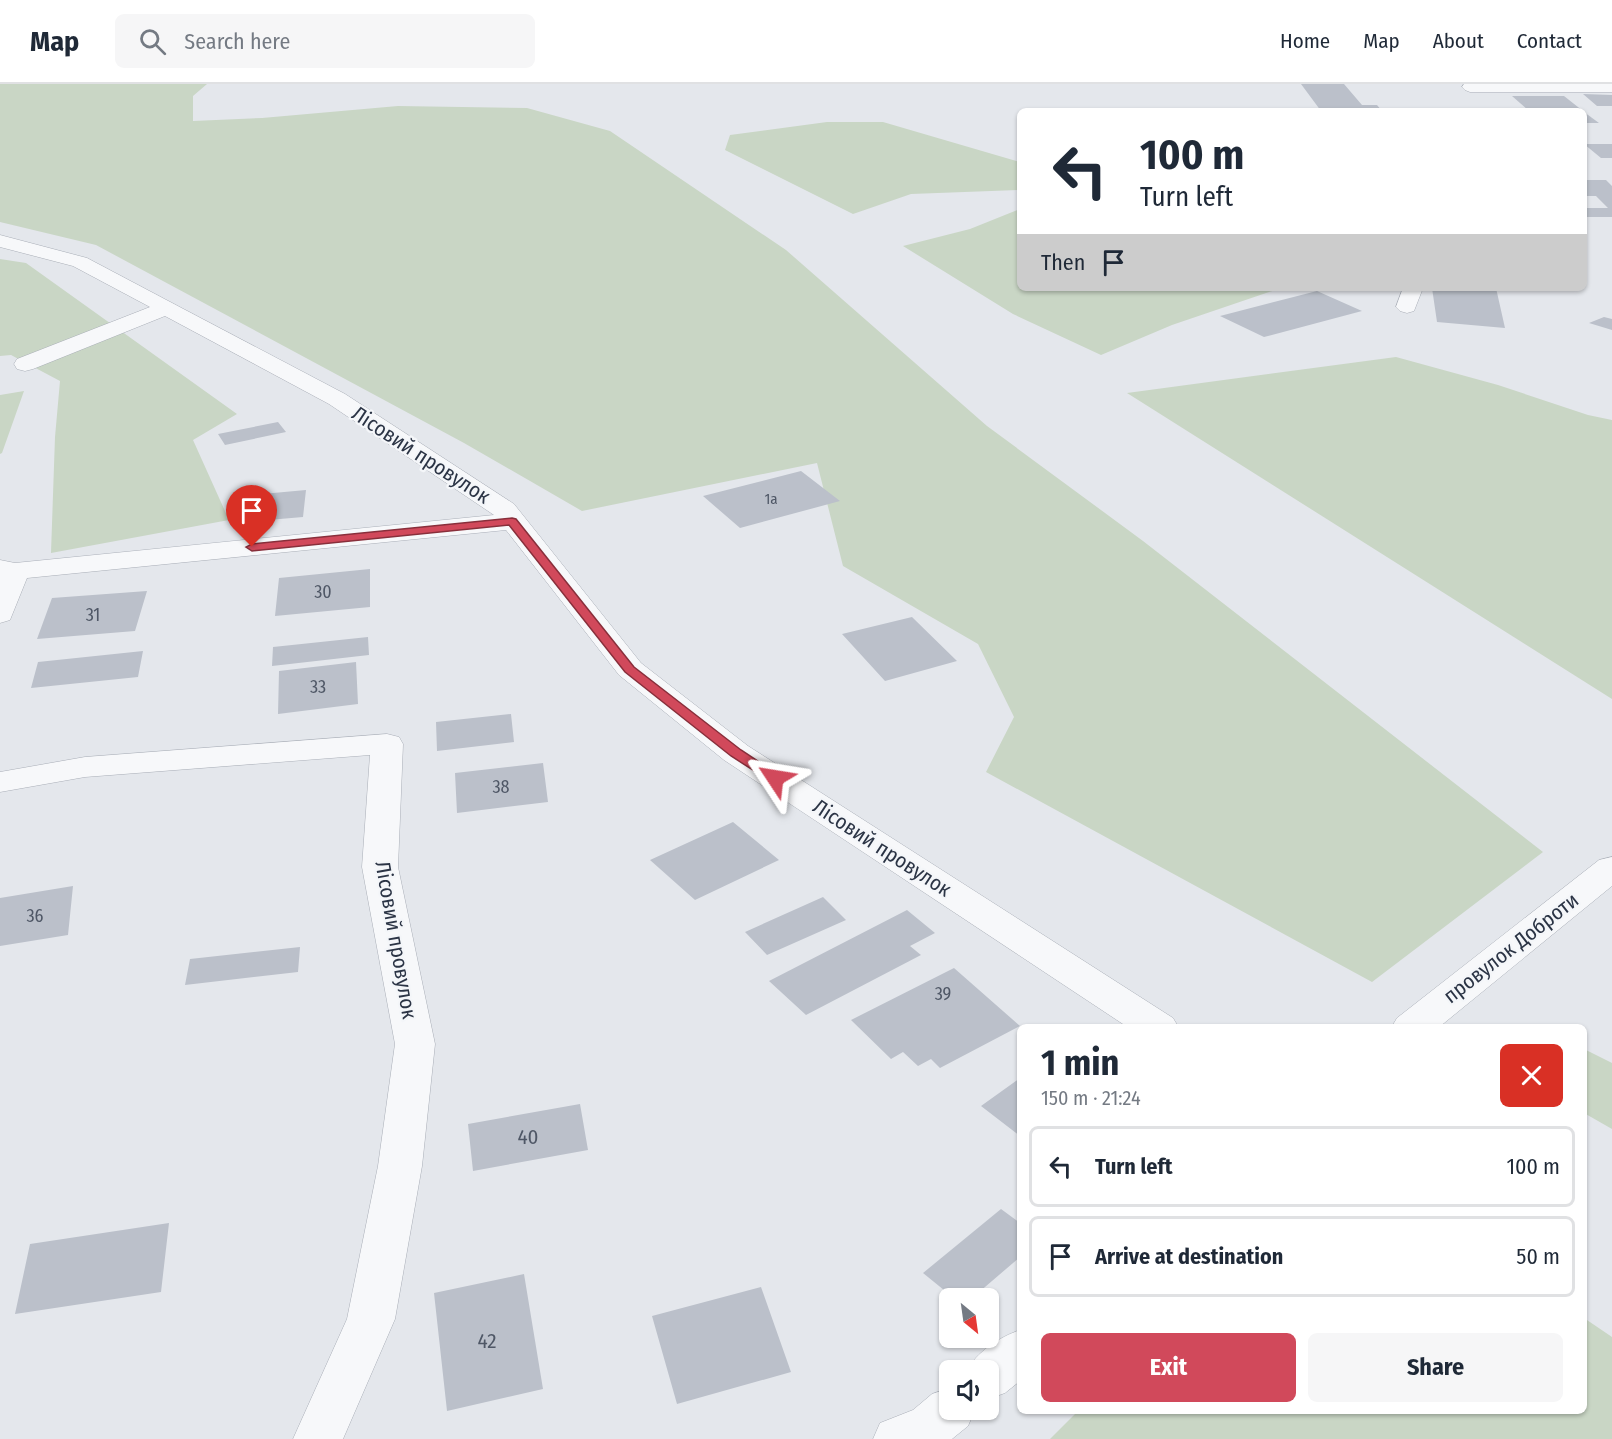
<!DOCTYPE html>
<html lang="en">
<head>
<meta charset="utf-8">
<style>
	:root { --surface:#fff; --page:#f6f6f7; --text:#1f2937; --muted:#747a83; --line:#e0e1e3; --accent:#d1495b }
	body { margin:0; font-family:"Fira Sans Condensed",sans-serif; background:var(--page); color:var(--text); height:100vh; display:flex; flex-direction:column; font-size:22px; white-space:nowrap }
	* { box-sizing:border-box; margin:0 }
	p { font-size:20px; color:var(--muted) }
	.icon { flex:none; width:33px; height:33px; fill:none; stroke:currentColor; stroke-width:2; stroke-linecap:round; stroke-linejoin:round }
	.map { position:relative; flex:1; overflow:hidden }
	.drawer { position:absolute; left:1017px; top:940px; width:570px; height:390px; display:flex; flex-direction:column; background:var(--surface); border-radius:9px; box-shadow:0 2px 4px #0004 }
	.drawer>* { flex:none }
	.top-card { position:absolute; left:1017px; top:24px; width:570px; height:183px; border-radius:9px; box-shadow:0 2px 4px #0004; background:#fff; color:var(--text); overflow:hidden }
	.needle { width:39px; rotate:151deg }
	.tools { position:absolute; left:939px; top:1204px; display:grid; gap:12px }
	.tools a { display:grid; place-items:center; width:60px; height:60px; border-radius:9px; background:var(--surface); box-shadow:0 2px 4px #0004; font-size:30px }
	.pin { position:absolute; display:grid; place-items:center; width:51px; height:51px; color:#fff; margin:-62px -26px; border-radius:50% 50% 50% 0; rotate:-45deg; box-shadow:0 0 6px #0007 }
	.pin .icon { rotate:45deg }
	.me { position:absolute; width:66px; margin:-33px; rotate:303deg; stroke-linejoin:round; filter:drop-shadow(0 0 4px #0008) }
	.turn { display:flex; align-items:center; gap:21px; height:126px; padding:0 24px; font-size:27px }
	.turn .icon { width:78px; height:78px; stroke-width:2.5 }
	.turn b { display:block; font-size:42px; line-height:51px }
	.then { display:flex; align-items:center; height:57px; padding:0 24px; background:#0003; gap:12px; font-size:22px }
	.round { display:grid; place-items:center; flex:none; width:63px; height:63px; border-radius:9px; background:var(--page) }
	.head { display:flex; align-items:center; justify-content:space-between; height:102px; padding:0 24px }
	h1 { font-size:36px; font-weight:700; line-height:45px }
	.cta { display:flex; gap:12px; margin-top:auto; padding:12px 24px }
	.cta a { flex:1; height:69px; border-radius:9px; background:var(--accent); color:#fff; font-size:24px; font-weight:700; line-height:69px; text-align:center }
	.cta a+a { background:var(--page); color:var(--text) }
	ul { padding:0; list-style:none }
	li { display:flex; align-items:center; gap:18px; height:81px; margin:0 12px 9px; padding:0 12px; border:3px solid var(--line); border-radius:9px }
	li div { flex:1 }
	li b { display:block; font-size:22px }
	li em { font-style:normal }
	header { display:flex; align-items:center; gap:36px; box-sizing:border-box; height:84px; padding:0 30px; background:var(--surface); border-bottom:2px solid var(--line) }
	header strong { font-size:28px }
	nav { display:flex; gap:33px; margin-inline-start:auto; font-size:21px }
	.search { width:420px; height:54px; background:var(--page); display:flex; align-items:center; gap:15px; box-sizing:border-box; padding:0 21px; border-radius:9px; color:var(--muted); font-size:22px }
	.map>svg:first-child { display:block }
	.green { fill:#c9d6c5 }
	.building { fill:#bbc0ca }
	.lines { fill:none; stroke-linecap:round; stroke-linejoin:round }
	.minor-casing { stroke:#a9aeb7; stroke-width:1 }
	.minor { fill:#f7f8fa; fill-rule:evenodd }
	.route { fill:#d1495b; stroke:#882f3b; stroke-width:1.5 }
	.labels { text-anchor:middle; stroke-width:4.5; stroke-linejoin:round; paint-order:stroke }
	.far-number-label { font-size:15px; fill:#4f5766 }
	.number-label { font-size:18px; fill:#4f5766 }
	.street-label { font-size:21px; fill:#2b3445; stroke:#f4f6f9 }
	.near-number-label { font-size:21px; fill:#4f5766 }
</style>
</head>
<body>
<header>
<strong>Map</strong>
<div class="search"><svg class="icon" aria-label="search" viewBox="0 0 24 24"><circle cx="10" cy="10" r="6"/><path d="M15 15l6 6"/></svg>Search here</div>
<nav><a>Home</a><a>Map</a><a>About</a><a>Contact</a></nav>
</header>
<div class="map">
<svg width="1612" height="1355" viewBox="0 0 1612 1355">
	<rect width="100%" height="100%" fill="#e4e7ec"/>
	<!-- green -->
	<path class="green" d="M 0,0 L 207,0 L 193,12 L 193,37 L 262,34 L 398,22 L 527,24 L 610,47 L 786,166 L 987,342 L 1143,457 L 1543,768 L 1372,898 L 986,688 L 1014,633 L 978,560 L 843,482 L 817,379 L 582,427 L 464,359 L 96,161 L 0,138 Z
		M 827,38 L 883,38 L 1020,78 L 1020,106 L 911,110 L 853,130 L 725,66 L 730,51 Z
		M 1020,125 L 1020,204 L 1281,204 L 1172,241 L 1101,271 L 1013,230 L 903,162 L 970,145 Z
		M 0,175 L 26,179 L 237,330 L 193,356 L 229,436 L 51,469 L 55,353 L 60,297 L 11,271 L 0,272 Z
		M 1396,273 L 1498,301 L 1588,331 L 1612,336 L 1612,615 L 1127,309 Z
		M 24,307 L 2,369 L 0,370 L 0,311 Z
		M 1584,965 L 1612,979 L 1612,1045 L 1584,1029 Z
		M 1584,1234 L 1612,1253 L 1612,1355 L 1050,1355 L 1077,1328 L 1584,1328 Z"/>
	<!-- building -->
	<path class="building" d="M 1301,0 L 1344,0 L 1362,21 L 1377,21 L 1382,27 L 1321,27 Z
		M 1583,10 L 1612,11 L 1612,22 L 1597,22 Z
		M 1512,12 L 1564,12 L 1583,27 L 1529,27 Z
		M 1584,28 L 1599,39 L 1584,39 Z
		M 1584,60 L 1612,60 L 1612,74 L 1601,74 Z
		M 1584,96 L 1606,96 L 1612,102 L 1612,133 L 1584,133 L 1584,124 L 1608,124 L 1596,112 L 1584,112 Z
		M 1432,204 L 1496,204 L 1505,244 L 1437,238 Z
		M 1317,207 L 1362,227 L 1264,253 L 1220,232 Z
		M 1604,233 L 1612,235 L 1612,246 L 1589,239 Z
		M 278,338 L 286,348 L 225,361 L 218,350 Z
		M 801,387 L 840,417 L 740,444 L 703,412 Z
		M 306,406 L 303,433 L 235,439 L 240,412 Z
		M 370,485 L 370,523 L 275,532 L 279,494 Z
		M 147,507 L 135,547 L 37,555 L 52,514 Z
		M 912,533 L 957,577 L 885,597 L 842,550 Z
		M 368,553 L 369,571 L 272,582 L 273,563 Z
		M 143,567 L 138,593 L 31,604 L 38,578 Z
		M 356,578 L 358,620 L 278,630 L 279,587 Z
		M 511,630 L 514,658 L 437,667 L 436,638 Z
		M 543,679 L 548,718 L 457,729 L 455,689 Z
		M 733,738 L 779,776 L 695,816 L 650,776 Z
		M 73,802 L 68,851 L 0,862 L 0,814 Z
		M 823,813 L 846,836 L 767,871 L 745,848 Z
		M 907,826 L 935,849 L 910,862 L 921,871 L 806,931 L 769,897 Z
		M 300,863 L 298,888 L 185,901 L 190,875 Z
		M 954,884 L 1020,942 L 940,984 L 931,975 L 918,982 L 903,968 L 891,975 L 851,936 Z
		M 1020,994 L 1020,1052 L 981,1022 Z
		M 580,1020 L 588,1066 L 473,1087 L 468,1040 Z
		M 1001,1125 L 1020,1139 L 1020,1173 L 971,1215 L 955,1215 L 923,1189 Z
		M 169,1139 L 161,1208 L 15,1230 L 30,1160 Z
		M 524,1190 L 543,1305 L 447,1327 L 434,1209 Z
		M 761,1203 L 791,1288 L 677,1320 L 652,1232 Z"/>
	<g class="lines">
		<!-- minor casing -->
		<g class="minor-casing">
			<path id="minor" d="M 1464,0 L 1612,0 L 1612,8 L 1470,8 L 1465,6 L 1462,3 Z
				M 0,151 L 87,174 L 174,220 L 345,310 L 514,420 L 641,579 L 748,662 L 1173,934 L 1179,944 L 1129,944 L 724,676 L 619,591 L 506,446 L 27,494 L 10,536 L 0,539 L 0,476 L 15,479 L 494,431 L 329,320 L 165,232 L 33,285 L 25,287 L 17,285 L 14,280 L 17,275 L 150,223 L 73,182 L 0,163 Z
				M 1403,204 L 1423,204 L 1414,227 L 1407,229 L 1400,227 L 1396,223 Z
				M 387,650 L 399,653 L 403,660 L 398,783 L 435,960 L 422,1082 L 395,1235 L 343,1355 L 293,1355 L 347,1235 L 378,1082 L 395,960 L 362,783 L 370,671 L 85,693 L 0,708 L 0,688 L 85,673 Z
				M 1612,773 L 1612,802 L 1438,944 L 1391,944 L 1397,934 L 1599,776 Z
				M 1020,1246 L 1020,1297 L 1005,1309 L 988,1315 L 988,1287 L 967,1287 C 976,1268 1000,1253 1020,1246 Z
				M 950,1304 L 950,1326 L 975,1326 L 968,1342 L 952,1355 L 873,1355 L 880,1339 L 913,1326 L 932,1310 Z"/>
		</g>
		<!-- minor -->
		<use href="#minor" class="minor"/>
	</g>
	<!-- route -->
	<path class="route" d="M 512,434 L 516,435 L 634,583 L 741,666 L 779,691 L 782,694 L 779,697 L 770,697 L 731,672 L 625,588 L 509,441 L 252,467 L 246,463 L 252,460 Z"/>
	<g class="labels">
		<!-- far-number labels -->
		<g class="far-number-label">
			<text x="771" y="420">1а</text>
		</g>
		<!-- number labels -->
		<g class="number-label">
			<text x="323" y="514">30</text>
			<text x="93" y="537">31</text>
			<text x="318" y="609">33</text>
			<text x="501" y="709">38</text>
			<text x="35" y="838">36</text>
			<text x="943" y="916">39</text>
		</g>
		<!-- street labels -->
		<g class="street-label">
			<text transform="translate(421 371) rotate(33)" y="7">Лісовий провулок</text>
			<text transform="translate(882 764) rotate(33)" y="7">Лісовий провулок</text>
			<text transform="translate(396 856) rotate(80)" y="7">Лісовий провулок</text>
			<text transform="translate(1511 864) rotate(-38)" y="7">провулок Доброти</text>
		</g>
		<!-- near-number labels -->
		<g class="near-number-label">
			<text x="528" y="1060">40</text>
			<text x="487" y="1264">42</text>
		</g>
	</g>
</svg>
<div class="tools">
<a><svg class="needle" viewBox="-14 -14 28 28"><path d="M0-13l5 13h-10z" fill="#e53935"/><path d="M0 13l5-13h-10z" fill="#747a83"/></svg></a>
<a><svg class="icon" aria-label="sound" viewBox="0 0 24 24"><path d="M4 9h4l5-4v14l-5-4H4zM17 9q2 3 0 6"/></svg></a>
</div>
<div class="pin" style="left:252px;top:463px;background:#d93025"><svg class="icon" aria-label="arrive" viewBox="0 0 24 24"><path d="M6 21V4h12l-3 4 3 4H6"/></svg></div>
<svg class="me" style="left:775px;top:694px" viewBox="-20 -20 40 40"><path d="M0-17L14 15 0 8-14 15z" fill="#d1495b" stroke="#fff" stroke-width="4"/></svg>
<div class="top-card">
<div class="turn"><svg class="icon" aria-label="left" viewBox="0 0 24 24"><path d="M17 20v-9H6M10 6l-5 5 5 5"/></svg><div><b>100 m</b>Turn left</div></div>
<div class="then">Then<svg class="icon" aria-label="arrive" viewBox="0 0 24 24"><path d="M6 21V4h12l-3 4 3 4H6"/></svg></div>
</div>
<section class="drawer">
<div class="head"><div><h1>1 min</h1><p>150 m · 21:24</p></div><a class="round" style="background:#d93025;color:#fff"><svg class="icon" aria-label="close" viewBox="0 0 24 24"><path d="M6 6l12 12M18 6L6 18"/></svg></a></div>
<ul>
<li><svg class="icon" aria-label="left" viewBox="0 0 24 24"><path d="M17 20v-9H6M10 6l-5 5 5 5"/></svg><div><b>Turn left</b></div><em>100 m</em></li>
<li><svg class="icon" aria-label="arrive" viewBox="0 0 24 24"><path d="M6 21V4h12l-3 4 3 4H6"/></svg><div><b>Arrive at destination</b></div><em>50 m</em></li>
</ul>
<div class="cta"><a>Exit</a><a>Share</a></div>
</section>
</div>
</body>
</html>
